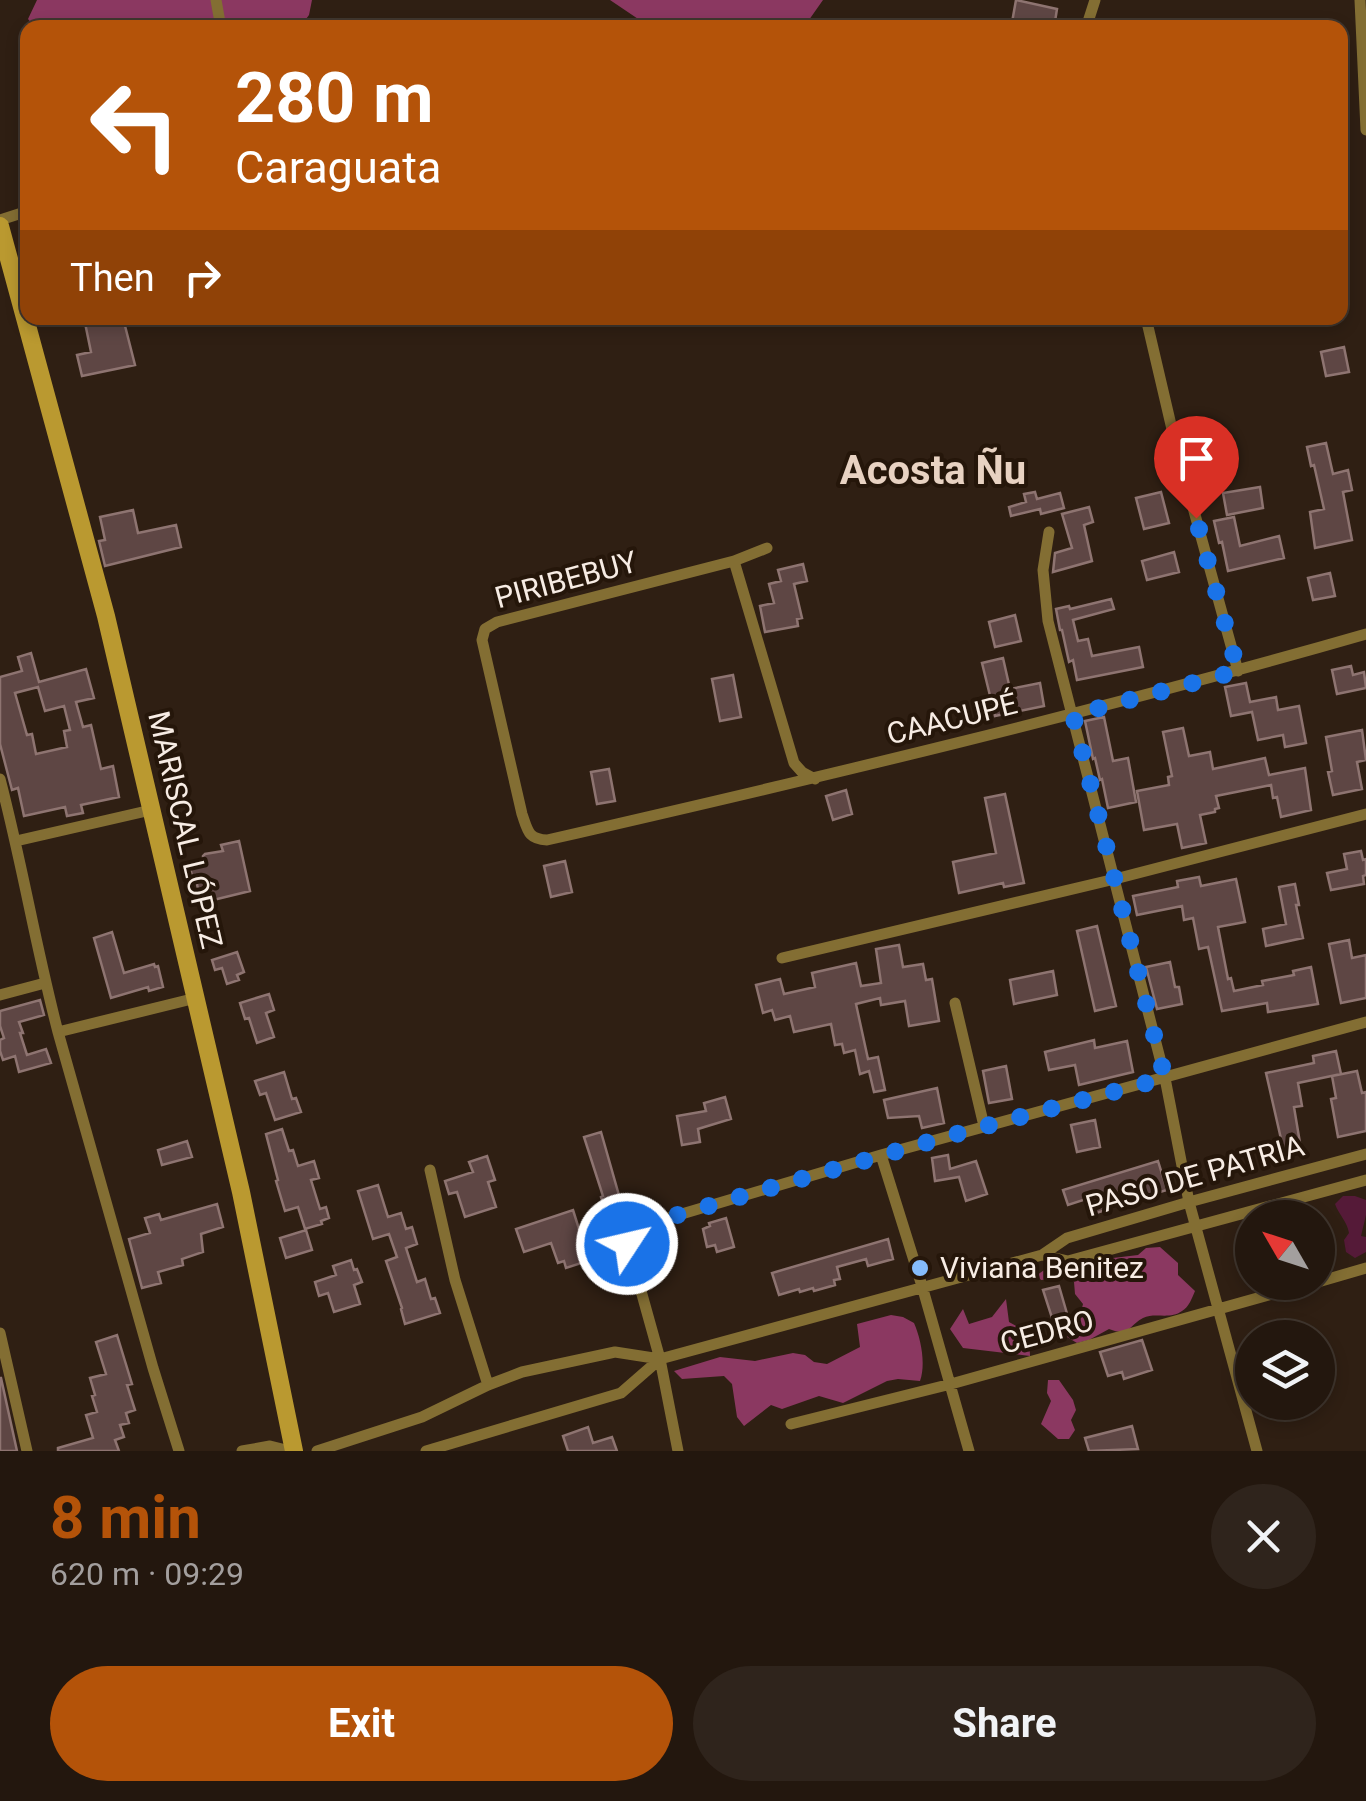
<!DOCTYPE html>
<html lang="en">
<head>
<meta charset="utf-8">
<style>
	:root { --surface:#23170e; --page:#2f241c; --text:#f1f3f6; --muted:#a39f9e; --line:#40362e; --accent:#b45309 }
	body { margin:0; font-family:Roboto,sans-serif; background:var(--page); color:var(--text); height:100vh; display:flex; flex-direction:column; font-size:38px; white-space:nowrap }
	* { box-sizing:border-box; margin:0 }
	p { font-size:32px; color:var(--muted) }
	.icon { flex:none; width:55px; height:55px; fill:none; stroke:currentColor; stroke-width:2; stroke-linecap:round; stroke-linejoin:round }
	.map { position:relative; height:1451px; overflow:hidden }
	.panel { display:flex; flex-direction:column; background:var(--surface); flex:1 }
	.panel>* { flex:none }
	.top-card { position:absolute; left:20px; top:20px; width:1328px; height:305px; border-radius:20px; box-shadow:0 5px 15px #0003,0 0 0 2px var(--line); background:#b45309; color:#fff; overflow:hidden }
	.needle { width:65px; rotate:309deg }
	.buttons { position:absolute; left:1235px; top:1200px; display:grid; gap:20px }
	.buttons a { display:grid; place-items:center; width:100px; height:100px; border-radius:50%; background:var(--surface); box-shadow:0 5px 15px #0003,0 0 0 2px var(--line); font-size:50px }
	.pin { position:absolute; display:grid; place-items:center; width:85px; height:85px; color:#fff; margin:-102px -42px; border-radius:50% 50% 50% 0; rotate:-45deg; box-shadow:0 0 10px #0007 }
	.pin .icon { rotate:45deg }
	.me { position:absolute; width:110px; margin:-55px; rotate:55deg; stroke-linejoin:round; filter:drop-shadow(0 0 8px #0008) }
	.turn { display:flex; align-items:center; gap:35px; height:210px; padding:0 50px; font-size:45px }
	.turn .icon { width:130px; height:130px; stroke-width:2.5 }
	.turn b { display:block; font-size:70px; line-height:85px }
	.then { display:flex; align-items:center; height:95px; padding:0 50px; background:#0003; gap:20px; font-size:38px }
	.round { display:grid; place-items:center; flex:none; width:105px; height:105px; border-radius:52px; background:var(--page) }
	.head { display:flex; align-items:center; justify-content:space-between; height:170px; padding:0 50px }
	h1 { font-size:60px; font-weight:700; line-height:75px; color:var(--accent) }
	.cta { display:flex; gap:20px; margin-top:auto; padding:20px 50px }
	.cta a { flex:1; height:115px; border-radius:60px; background:var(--accent); color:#fff; font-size:40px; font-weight:700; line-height:115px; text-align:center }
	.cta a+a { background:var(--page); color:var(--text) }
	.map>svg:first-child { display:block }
	.green { fill:#551a38 }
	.forest { fill:#8b3861 }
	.building { fill:#5e4644; stroke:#8e7471; stroke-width:2.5; fill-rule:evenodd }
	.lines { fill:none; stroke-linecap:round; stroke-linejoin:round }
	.street { stroke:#836e33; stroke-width:11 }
	.secondary { stroke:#ba9930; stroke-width:18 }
	.route { stroke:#1a73e8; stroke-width:18; stroke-dasharray:0 32.4 }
	.poi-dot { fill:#85bbfb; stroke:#25160a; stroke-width:4 }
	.labels { text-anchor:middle; stroke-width:8; stroke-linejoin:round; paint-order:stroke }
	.street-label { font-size:30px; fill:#f7ece4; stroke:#25160a }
	.poi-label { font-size:30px; fill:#f7ece4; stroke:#25160a; text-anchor:start }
	.district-label { font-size:40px; font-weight:bold; fill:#e8d2c2; stroke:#25160a }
</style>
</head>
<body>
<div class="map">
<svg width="1366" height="1451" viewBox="0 0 1366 1451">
	<rect width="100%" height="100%" fill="#2f1f13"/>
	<!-- green -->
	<path class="green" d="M 1343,1196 L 1355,1196 L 1366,1200 L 1366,1215 L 1361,1236 L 1366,1237 L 1366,1252 L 1355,1258 L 1346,1252 L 1344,1240 L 1349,1233 C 1347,1221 1339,1215 1335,1204 Z"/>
	<!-- forest -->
	<path class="forest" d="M 37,0 L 312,0 L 309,15 L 300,27 L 35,28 L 28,19 Z
		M 610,0 L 823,0 L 804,27 L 650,27 Z
		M 1160,1247 L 1178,1263 L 1178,1275 L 1195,1291 C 1192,1298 1189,1307 1182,1311 C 1170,1320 1155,1312 1143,1318 C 1128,1326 1130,1337 1109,1329 L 1089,1340 L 1077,1343 L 1067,1337 L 1080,1316 L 1083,1304 L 1075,1294 L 1074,1282 L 1063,1278 L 1041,1280 L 1037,1275 L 1056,1262 L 1083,1261 L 1093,1267 L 1104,1266 L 1113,1258 L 1138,1255 L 1146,1248 Z
		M 1006,1299 L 1009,1322 L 1029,1333 L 1030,1356 L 963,1348 L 950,1329 L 963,1309 L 969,1324 L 992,1317 Z
		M 891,1315 L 903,1317 L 914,1323 C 921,1339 926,1364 920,1381 L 898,1379 L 887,1381 L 843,1403 L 819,1396 L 782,1409 L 771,1405 L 744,1426 L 737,1417 L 732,1384 L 724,1376 L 682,1379 L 674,1371 L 720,1357 L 755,1361 L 793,1353 L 805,1355 L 814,1362 L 827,1364 L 860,1347 L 857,1324 Z
		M 1048,1380 L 1059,1380 L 1073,1400 L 1076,1410 L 1071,1420 L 1075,1430 L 1069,1439 L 1058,1439 L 1041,1424 L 1051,1401 L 1047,1393 Z"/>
	<!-- building -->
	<path class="building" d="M 1016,0 L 1057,9 L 1054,28 L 1011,28 Z
		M 84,318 L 123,318 L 135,365 L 82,376 L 77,355 L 91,352 Z
		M 1344,347 L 1349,372 L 1326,376 L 1321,352 Z
		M 1326,443 L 1333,474 L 1348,470 L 1352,490 L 1343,492 L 1352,540 L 1315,548 L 1310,512 L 1324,509 L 1314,465 L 1311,466 L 1307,447 Z
		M 1260,487 L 1263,508 L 1227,515 L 1223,493 Z
		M 1035,492 L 1037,499 L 1060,493 L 1064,508 L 1041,514 L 1040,509 L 1011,516 L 1009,507 L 1026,502 L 1024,494 Z
		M 1161,492 L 1169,523 L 1144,529 L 1136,498 Z
		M 1089,507 L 1093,522 L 1084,525 L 1092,561 L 1053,572 L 1055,553 L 1072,548 L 1062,514 Z
		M 133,510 L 138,533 L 176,525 L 181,547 L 105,566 L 99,541 L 105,540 L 100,517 Z
		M 1234,517 L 1240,546 L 1279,536 L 1284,558 L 1228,571 L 1222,542 L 1219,543 L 1214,521 Z
		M 1174,552 L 1179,572 L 1147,580 L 1142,561 Z
		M 803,564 L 807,581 L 794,584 L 802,618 L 797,619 L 798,626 L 765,632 L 760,606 L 774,603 L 769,584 L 781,581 L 778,570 Z
		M 1330,573 L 1335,596 L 1313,600 L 1308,578 Z
		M 1111,599 L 1114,609 L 1073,620 L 1078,641 L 1088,639 L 1092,656 L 1139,647 L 1143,667 L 1077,680 L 1073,660 L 1069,662 L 1062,630 L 1060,630 L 1056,609 L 1069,606 L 1070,609 Z
		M 1015,615 L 1021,641 L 995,647 L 989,622 Z
		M 31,653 L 39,682 L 86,669 L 94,698 L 76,702 L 83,727 L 91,725 L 101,769 L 113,766 L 119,797 L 81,805 L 83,813 L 67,816 L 65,807 L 24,816 L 18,788 L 12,790 L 0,744 L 0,677 L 22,671 L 18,657 ZM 38,687 L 45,711 L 64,706 L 70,730 L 64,731 L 67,747 L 36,754 L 32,734 L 27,735 L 15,693 Z
		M 1003,658 L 1010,689 L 1040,683 L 1044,706 L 995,716 L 982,663 Z
		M 1351,666 L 1353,675 L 1364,672 L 1366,688 L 1337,694 L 1332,670 Z
		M 733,675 L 741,717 L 720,721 L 712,679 Z
		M 1246,683 L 1250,702 L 1276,697 L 1278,710 L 1299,706 L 1306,743 L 1285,747 L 1283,735 L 1258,740 L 1252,712 L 1231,716 L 1225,687 Z
		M 1104,717 L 1113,761 L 1128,758 L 1136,802 L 1108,808 L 1102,779 L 1100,780 L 1095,758 L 1093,759 L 1085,721 Z
		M 1183,728 L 1189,756 L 1210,752 L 1213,769 L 1265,758 L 1269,775 L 1305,768 L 1311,810 L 1281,817 L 1277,797 L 1273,798 L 1271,785 L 1216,796 L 1219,808 L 1215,809 L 1215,812 L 1200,815 L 1206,843 L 1182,848 L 1177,824 L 1144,830 L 1137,791 L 1169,785 L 1168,777 L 1172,776 L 1163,732 Z
		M 1362,730 L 1366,760 L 1357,762 L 1362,789 L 1333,795 L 1328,772 L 1332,771 L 1326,737 Z
		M 609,769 L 615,801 L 597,804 L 591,772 Z
		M 846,790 L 852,814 L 833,820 L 826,796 Z
		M 1005,794 L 1024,883 L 1004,887 L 1003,883 L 959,893 L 953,862 L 996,853 L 985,798 Z
		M 239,841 L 250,891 L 201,903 L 195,875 L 192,876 L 189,863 L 203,860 L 203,856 L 205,854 L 223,851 L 221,845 Z
		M 1361,851 L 1363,860 L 1366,859 L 1366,875 L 1363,876 L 1364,884 L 1331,890 L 1327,873 L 1347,869 L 1344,854 Z
		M 565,861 L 572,892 L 551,897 L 544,866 Z
		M 1199,877 L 1201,886 L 1236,879 L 1245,922 L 1218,927 L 1228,979 L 1231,978 L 1234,991 L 1263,985 L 1262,981 L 1294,975 L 1293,971 L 1311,967 L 1318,1004 L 1268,1012 L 1267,1003 L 1222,1011 L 1208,947 L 1199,949 L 1193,918 L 1184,920 L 1182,906 L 1137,915 L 1133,896 L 1178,887 L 1177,881 Z
		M 1295,884 L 1299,905 L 1296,905 L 1303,938 L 1266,946 L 1263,929 L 1286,924 L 1279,887 Z
		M 1097,926 L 1116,1006 L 1095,1011 L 1077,931 Z
		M 112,932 L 124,973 L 154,964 L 155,967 L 158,966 L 163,987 L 149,991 L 148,987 L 111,998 L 94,938 Z
		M 1349,940 L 1352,958 L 1366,955 L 1366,998 L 1341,1003 L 1329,944 Z
		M 899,945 L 903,967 L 923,964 L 926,980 L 932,979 L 939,1021 L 909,1026 L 905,1001 L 881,1005 L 880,998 L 856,1004 L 868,1059 L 878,1057 L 885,1090 L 874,1092 L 869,1071 L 860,1074 L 855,1050 L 844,1053 L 842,1044 L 835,1045 L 831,1024 L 794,1032 L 790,1016 L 775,1020 L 772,1010 L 763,1013 L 756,985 L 780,979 L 784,994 L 815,987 L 812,973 L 856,963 L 861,986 L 881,983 L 876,949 Z
		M 237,952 L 244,972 L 237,975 L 239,980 L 227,984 L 222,968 L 215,970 L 212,960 Z
		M 1170,962 L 1175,987 L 1179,987 L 1182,1004 L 1157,1009 L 1146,967 Z
		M 1053,971 L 1057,995 L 1014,1004 L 1010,980 Z
		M 269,994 L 274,1010 L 266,1013 L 274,1037 L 257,1043 L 249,1018 L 245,1019 L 240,1003 Z
		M 40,1000 L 44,1015 L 19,1022 L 23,1033 L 20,1033 L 27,1055 L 46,1049 L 51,1063 L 19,1072 L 15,1056 L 3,1060 L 0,1051 L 0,1040 L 4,1038 L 0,1026 L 0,1011 Z
		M 1094,1040 L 1095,1048 L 1127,1041 L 1133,1072 L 1079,1085 L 1075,1065 L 1049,1070 L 1045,1052 Z
		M 1336,1051 L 1341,1074 L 1298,1083 L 1302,1106 L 1294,1107 L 1301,1149 L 1284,1152 L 1266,1073 L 1314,1063 L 1313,1056 Z
		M 1006,1066 L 1012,1099 L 989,1103 L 983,1071 Z
		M 1357,1071 L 1362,1093 L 1366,1092 L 1366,1131 L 1338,1137 L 1331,1099 L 1336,1098 L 1332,1076 Z
		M 284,1072 L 292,1099 L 296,1098 L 301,1112 L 275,1120 L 266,1093 L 260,1095 L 255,1081 Z
		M 937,1088 L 944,1123 L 922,1128 L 919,1116 L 888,1118 L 884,1100 Z
		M 725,1097 L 731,1119 L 698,1129 L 700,1142 L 682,1145 L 677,1116 L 706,1111 L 704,1103 Z
		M 1095,1120 L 1100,1147 L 1077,1152 L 1071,1125 Z
		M 282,1129 L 289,1151 L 293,1150 L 298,1166 L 314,1161 L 319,1178 L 311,1180 L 320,1209 L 326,1207 L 329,1218 L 321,1221 L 322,1224 L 305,1229 L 298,1207 L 285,1211 L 276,1181 L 278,1180 L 266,1134 Z
		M 601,1132 L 622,1206 L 606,1211 L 601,1197 L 603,1196 L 584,1137 Z
		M 187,1141 L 192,1157 L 162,1165 L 158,1150 Z
		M 948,1155 L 950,1169 L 976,1161 L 987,1194 L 966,1201 L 959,1177 L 935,1181 L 932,1158 Z
		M 487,1156 L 495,1180 L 488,1182 L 496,1207 L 465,1217 L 457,1192 L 449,1194 L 445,1181 L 473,1172 L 469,1162 Z
		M 1158,1161 L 1167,1190 L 1134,1200 L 1133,1195 L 1104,1204 L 1106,1210 L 1090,1215 L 1086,1199 L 1068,1205 L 1063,1190 Z
		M 378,1185 L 388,1217 L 401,1213 L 406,1229 L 412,1227 L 417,1244 L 406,1248 L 417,1282 L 425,1279 L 431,1299 L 435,1298 L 440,1313 L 405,1324 L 401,1309 L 402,1308 L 386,1261 L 397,1257 L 389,1234 L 373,1239 L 358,1191 Z
		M 217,1204 L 223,1227 L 201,1234 L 203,1252 L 182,1259 L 183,1265 L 158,1272 L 161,1283 L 142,1288 L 129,1239 L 150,1233 L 145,1218 L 159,1214 L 161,1220 Z
		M 573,1210 L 585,1248 L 593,1245 L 597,1258 L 566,1268 L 564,1261 L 558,1263 L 551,1243 L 524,1252 L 516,1229 Z
		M 726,1218 L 734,1247 L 717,1252 L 715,1245 L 707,1247 L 703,1229 L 710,1226 L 709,1223 Z
		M 306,1230 L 312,1250 L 286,1258 L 280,1238 Z
		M 888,1239 L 893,1259 L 868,1266 L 866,1259 L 837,1267 L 840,1279 L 834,1280 L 835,1285 L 814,1291 L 813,1288 L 800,1292 L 799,1289 L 779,1295 L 772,1273 Z
		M 351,1260 L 354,1270 L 357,1269 L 362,1282 L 354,1285 L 360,1304 L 334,1312 L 328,1293 L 319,1296 L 315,1282 L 336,1275 L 333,1266 Z
		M 1059,1286 L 1068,1317 L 1053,1321 L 1043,1290 Z
		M 117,1335 L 132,1384 L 127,1385 L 135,1410 L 126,1413 L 129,1423 L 120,1425 L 124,1437 L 115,1440 L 119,1451 L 58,1451 L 58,1448 L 93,1438 L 86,1415 L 97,1412 L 92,1396 L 95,1395 L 90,1378 L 106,1374 L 96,1342 Z
		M 1142,1340 L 1152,1370 L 1124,1379 L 1122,1372 L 1108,1376 L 1100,1352 Z
		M 0,1378 L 1,1378 L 17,1451 L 0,1451 Z
		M 1132,1426 L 1138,1449 L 1089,1451 L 1085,1438 Z
		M 588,1427 L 593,1443 L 612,1437 L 617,1451 L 568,1451 L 563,1436 Z"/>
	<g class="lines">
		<!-- street -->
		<path class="street" d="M 216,0 L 221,28
			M 1360,0 L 1366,130
			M 1086,28 L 1095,0
			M 0,220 L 28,211
			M 1146,318 L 1175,442 L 1238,671
			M 1049,532 L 1043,570 L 1048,621 L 1165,1078 L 1189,1202 L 1257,1451
			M 767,548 L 734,561 L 497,622 L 485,629 L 482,640 L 522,814 C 528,831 528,839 547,840 C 822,777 1095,712 1366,634
			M 734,561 L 794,763 L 802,772 L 815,779
			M 0,779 C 22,863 36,948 58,1032 L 153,1368 L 179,1451
			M 16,841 L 151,810
			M 782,958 L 1115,879 L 1366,814
			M 0,995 L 45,983
			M 955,1003 L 984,1126
			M 58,1032 L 196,998
			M 881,1155 L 922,1286 L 969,1451
			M 430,1170 L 455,1280 L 488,1385
			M 1042,1255 L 1068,1261 L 1366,1180
			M 1318,1282 L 1366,1268
			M 0,1333 L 27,1451
			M 791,1424 L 951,1384 L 1315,1282
			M 242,1451 L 270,1446 L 290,1451
			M 317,1451 L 422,1417 L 488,1385 L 522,1372 L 615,1352 L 660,1359 L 1042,1255 L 1067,1238 L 1189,1202 L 1366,1154
			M 426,1451 L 621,1393 L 660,1359
			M 678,1451 L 660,1359 L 626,1237 L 631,1229 L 881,1155 L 1366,1022"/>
		<!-- secondary -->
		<path class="secondary" d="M 0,226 L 106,616 L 241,1192 L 294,1451"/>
	</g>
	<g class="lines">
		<!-- route -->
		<path class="route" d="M 627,1244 C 625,1235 627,1231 636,1227 L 949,1136 L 1165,1078 L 1073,715 L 1238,671 L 1196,518"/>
	</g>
	<!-- markers -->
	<circle class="poi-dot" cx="920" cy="1268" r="10"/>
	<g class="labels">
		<!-- street labels -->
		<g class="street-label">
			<text transform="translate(566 580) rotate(-15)" y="10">PIRIBEBUY</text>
			<text transform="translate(952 719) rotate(-14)" y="10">CAACUPÉ</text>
			<text transform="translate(185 830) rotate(77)" y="10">MARISCAL LÓPEZ</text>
			<text transform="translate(1195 1176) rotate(-16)" y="10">PASO DE PATRIA</text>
			<text transform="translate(1047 1332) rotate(-15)" y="10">CEDRO</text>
		</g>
		<!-- poi labels -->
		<g class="poi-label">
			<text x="940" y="1278">Viviana Benitez</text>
		</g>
		<!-- district labels -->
		<g class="district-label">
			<text x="933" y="484">Acosta Ñu</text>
		</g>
	</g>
</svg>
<div class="buttons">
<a><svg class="needle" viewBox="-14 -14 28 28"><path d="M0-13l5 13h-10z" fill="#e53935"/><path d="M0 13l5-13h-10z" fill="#a39f9e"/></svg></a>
<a><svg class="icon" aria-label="layers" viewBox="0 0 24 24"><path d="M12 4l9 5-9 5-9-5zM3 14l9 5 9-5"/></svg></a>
</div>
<div class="pin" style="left:1196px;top:518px;background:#d93025"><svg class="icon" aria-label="arrive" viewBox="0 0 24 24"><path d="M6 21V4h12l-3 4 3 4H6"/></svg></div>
<svg class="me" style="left:627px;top:1244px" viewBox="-20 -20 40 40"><circle r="17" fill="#1a73e8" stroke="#fff" stroke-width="3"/><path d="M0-11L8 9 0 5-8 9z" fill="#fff"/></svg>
<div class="top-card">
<div class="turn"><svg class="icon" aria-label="left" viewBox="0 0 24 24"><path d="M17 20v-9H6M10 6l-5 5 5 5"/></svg><div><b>280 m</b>Caraguata</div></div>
<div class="then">Then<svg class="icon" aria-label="right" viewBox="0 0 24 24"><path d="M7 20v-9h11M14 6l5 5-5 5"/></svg></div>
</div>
</div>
<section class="panel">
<div class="head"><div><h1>8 min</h1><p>620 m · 09:29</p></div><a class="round"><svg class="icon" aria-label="close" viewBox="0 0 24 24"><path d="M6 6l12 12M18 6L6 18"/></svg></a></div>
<div class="cta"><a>Exit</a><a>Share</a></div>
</section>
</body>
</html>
